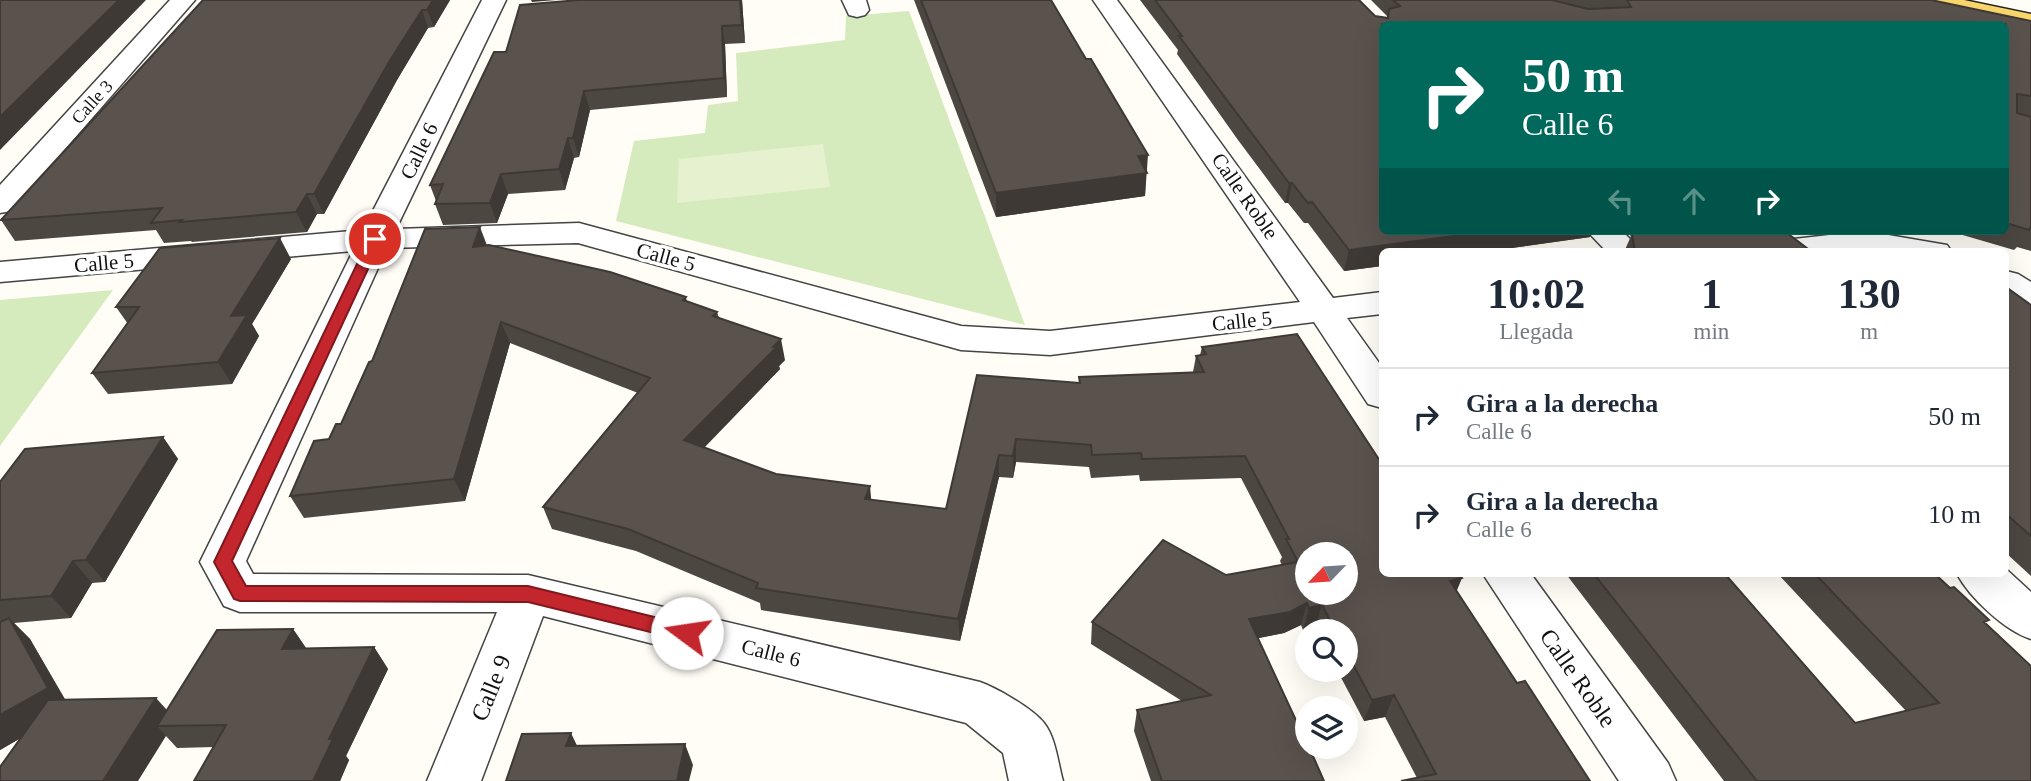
<!DOCTYPE html>
<html lang="es">
<head>
<meta charset="utf-8">
<style>
	:root { --surface:#fff; --page:#f6f6f7; --text:#1f2937; --muted:#747a83; --line:#e0e1e3 }
	body { margin:0; font-family:"Times New Roman",serif; background:var(--page); color:var(--text); height:100vh; display:flex; flex-direction:column; font-size:26px; white-space:nowrap }
	* { box-sizing:border-box; margin:0 }
	p { font-size:23px; color:var(--muted) }
	.icon { flex:none; width:38px; height:38px; fill:none; stroke:currentColor; stroke-width:2; stroke-linecap:round; stroke-linejoin:round }
	.map { position:relative; flex:1; overflow:hidden }
	.panel { position:absolute; left:1379px; top:248px; width:630px; height:329px; display:flex; flex-direction:column; background:var(--surface); border-radius:10px; box-shadow:0 7px 28px #0002 }
	.panel>* { flex:none }
	.top-card { position:absolute; left:1379px; top:21px; width:630px; height:214px; border-radius:10px; box-shadow:0 7px 28px #0002; background:#00695c; color:#fff; overflow:hidden }
	.needle { width:46px; rotate:245deg }
	.buttons { position:absolute; left:1295px; top:542px; display:grid; gap:14px }
	.buttons a { display:grid; place-items:center; width:63px; height:63px; border-radius:50%; background:var(--surface); box-shadow:0 7px 28px #0002; font-size:35px }
	.pin { position:absolute; display:grid; place-items:center; width:60px; height:60px; color:#fff; margin:-30px; border:4px solid #fff; border-radius:50%; box-shadow:0 2px 7px #0007 }
	.me { position:absolute; width:77px; margin:-38px; rotate:284deg; stroke-linejoin:round; filter:drop-shadow(0 0 5px #0008) }
	.turn { display:flex; align-items:center; gap:24px; height:147px; padding:0 28px; font-size:32px }
	.turn .icon { width:91px; height:91px; stroke-width:2.5 }
	.turn b { display:block; font-size:49px; line-height:60px }
	.lanes { display:flex; align-items:center; height:66px; padding:0 28px; background:#0003; justify-content:center; gap:35px; direction:ltr }
	.lanes .off { opacity:.35 }
	.eta { display:flex; justify-content:space-evenly; align-items:center; height:119px; text-align:center }
	.eta b { font-size:42px; font-weight:700; line-height:49px }
	ul { padding:0; list-style:none }
	li { display:flex; align-items:center; gap:21px; height:98px; padding:0 28px; border-top:2px solid var(--line) }
	li div { flex:1 }
	li b { display:block; font-size:26px }
	li em { font-style:normal }
	.map>svg:first-child { display:block }
	.green { fill:#d5ebbd }
	.pitch { fill:#e6f2cf }
	.lines { fill:none; stroke-linecap:round; stroke-linejoin:round }
	.minor-casing { stroke:#444; stroke-width:3 }
	.major-casing { stroke:#222; stroke-width:3 }
	.minor { fill:#fff; fill-rule:evenodd }
	.major { fill:#f9d66b; fill-rule:evenodd }
	.wall { fill:#4d4742 }
	.shaded-wall { fill:#3f3936 }
	.building { fill:#5a524d; stroke:#3f3936; stroke-width:2; fill-rule:evenodd }
	.route { fill:#c4262e; stroke:#7f191e; stroke-width:2 }
	.labels { text-anchor:middle; stroke-width:7; stroke-linejoin:round; paint-order:stroke }
	.far-street-label { font-size:18px; fill:#111; stroke:#fff }
	.street-label { font-size:21px; fill:#111; stroke:#fff }
	.near-street-label { font-size:24px; fill:#111; stroke:#fff }
</style>
</head>
<body>
<div class="map">
<svg width="2031" height="781" viewBox="0 0 2031 781">
	<rect width="100%" height="100%" fill="#fffdf5"/>
	<!-- green -->
	<path class="green" d="M 909,11 L 1025,325 L 616,221 L 634,141 L 705,133 L 708,105 L 738,101 L 736,53 L 845,40 L 846,16 Z
		M 113,290 L 0,446 L 0,300 Z"/>
	<!-- pitch -->
	<path class="pitch" d="M 823,144 L 830,187 L 677,203 L 679,159 Z"/>
	<g class="lines">
		<!-- minor casing -->
		<g class="minor-casing">
			<path id="minor" d="M 170,0 L 195,0 L 11,211 L 0,213 L 0,185 Z
				M 482,0 L 506,0 L 396,229 L 579,223 L 961,326 L 1050,331 L 1300,302 L 1093,0 L 1117,0 L 1333,298 L 1382,292 L 1382,314 L 1347,318 L 1382,367 L 1382,408 L 1368,404 L 1314,322 L 1050,355 L 961,350 L 578,243 L 387,248 L 246,561 L 253,574 L 528,575 L 980,682 C 997,688 1033,709 1044,723 C 1056,738 1058,764 1063,781 L 1009,781 L 1003,753 L 966,723 L 543,616 L 481,781 L 427,781 L 497,612 L 240,612 L 224,606 L 200,562 L 353,251 L 0,282 L 0,262 L 363,230 Z
				M 842,0 L 866,0 L 869,10 L 865,15 L 857,17 L 849,15 Z
				M 1587,231 L 1622,231 L 1643,252 L 1607,252 Z
				M 1865,231 L 1947,245 L 1952,252 L 1872,250 L 1749,252 L 1754,245 L 1766,242 Z
				M 2006,271 L 2018,274 L 2031,282 L 2031,309 L 2019,306 L 2006,296 Z
				M 2006,569 L 2031,592 L 2031,639 C 2005,631 1970,598 1957,574 L 2006,574 Z
				M 1483,574 L 1531,574 L 1668,763 L 1676,781 L 1619,781 Z"/>
		</g>
		<!-- major casing -->
		<g class="major-casing">
			<path id="major" d="M 1917,0 L 1964,0 L 2031,14 L 2031,28 L 1921,5 Z"/>
		</g>
		<!-- minor -->
		<use href="#minor" class="minor"/>
		<!-- major -->
		<use href="#major" class="major"/>
	</g>
	<!-- wall -->
	<path class="wall" d="M 203,0 L 450,0 L 434,27 L 428,28 L 397,80 L 324,214 L 317,214 L 307,232 L 192,242 L 191,241 L 164,243 L 156,230 L 15,241 L 1,220 Z
		M 579,0 L 742,0 L 745,43 L 725,44 L 727,97 L 590,110 L 579,157 L 574,158 L 565,190 L 508,194 L 497,223 L 443,225 L 435,204 L 436,201 L 430,185 L 506,52 Z
		M 914,0 L 1051,0 L 1146,172 L 1145,196 L 996,217 Z
		M 1140,0 L 1359,0 L 1375,16 L 1387,18 L 1387,16 L 1371,0 L 1931,0 L 2031,21 L 2031,251 L 2017,247 L 2014,250 L 1949,231 L 2006,231 L 2006,24 L 1382,24 L 1590,237 L 1483,252 L 1382,252 L 1382,266 L 1344,271 L 1308,223 L 1304,223 L 1288,203 L 1285,203 L 1238,140 L 1177,54 L 1178,50 Z
		M 1625,231 L 1765,231 L 1763,233 L 1812,252 L 1624,252 L 1631,236 Z
		M 487,245 L 686,297 L 687,302 L 717,312 L 719,318 L 785,360 L 779,366 L 780,369 L 704,448 L 776,474 L 871,500 L 946,509 L 977,375 L 1079,383 L 1079,377 L 1193,372 L 1196,356 L 1200,355 L 1202,347 L 1457,592 L 1517,683 L 1590,781 L 1417,778 L 1385,717 L 1364,721 L 1337,670 L 1346,670 L 1346,632 L 1318,632 L 1315,627 L 1303,630 L 1301,625 L 1284,633 L 1258,638 L 1324,781 L 1151,781 L 1134,731 L 1137,710 L 1182,701 L 1091,644 L 1092,622 L 1226,575 L 1282,565 L 1280,561 L 1282,557 L 1241,478 L 1140,481 L 1139,475 L 1091,478 L 1089,467 L 1016,462 L 1013,478 L 999,477 L 960,641 L 761,610 L 760,603 L 636,551 L 552,529 L 543,507 L 638,393 L 510,343 L 465,501 L 304,518 L 290,496 L 341,424 L 372,361 Z
		M 291,259 L 252,324 L 259,336 L 232,384 L 108,394 L 92,373 L 128,324 L 116,307 Z
		M 2006,287 L 2031,305 L 2031,576 L 2006,553 Z
		M 163,437 L 178,459 L 105,582 L 92,583 L 71,618 L 14,623 L 30,639 L 65,699 L 167,710 L 293,629 L 306,648 L 374,647 L 388,669 L 346,756 L 349,760 L 340,781 L 194,781 L 214,747 L 177,748 L 166,736 L 21,738 L 0,750 L 0,482 Z
		M 1566,574 L 1725,574 L 1855,723 L 1906,711 L 1778,574 L 1935,574 L 1986,624 L 2031,781 L 1724,781 Z"/>
	<!-- shaded-wall -->
	<path class="shaded-wall" d="M 119,0 L 146,0 L 0,150 L 0,117 Z
		M 433,0 L 450,0 L 434,27 L 427,10 Z
		M 531,0 L 556,0 L 532,2 Z
		M 740,0 L 742,0 L 745,43 L 742,25 Z
		M 422,10 L 428,28 L 397,80 L 324,214 L 314,194 L 389,62 Z
		M 722,26 L 725,44 L 727,97 L 724,78 Z
		M 584,91 L 590,110 L 579,157 L 573,138 Z
		M 568,138 L 574,158 L 565,190 L 559,169 Z
		M 1148,155 L 1145,196 L 996,217 L 996,193 L 1138,156 Z
		M 501,174 L 508,194 L 497,223 L 490,203 Z
		M 1289,183 L 1292,183 L 1288,203 L 1285,203 Z
		M 307,194 L 317,214 L 307,232 L 296,212 Z
		M 480,227 L 488,248 L 473,247 Z
		M 1491,231 L 1592,231 L 1590,237 L 1483,252 L 1382,252 L 1382,266 L 1344,271 L 1349,250 Z
		M 280,238 L 291,259 L 252,324 L 259,336 L 232,384 L 218,362 L 231,316 Z
		M 501,322 L 510,343 L 465,501 L 454,479 Z
		M 781,339 L 785,360 L 779,366 L 780,369 L 690,462 L 684,440 Z
		M 163,437 L 178,459 L 105,582 L 86,560 Z
		M 1016,439 L 1016,462 L 1013,478 L 1013,456 Z
		M 999,455 L 999,477 L 960,641 L 958,619 Z
		M 870,486 L 872,508 L 865,499 Z
		M 73,561 L 92,583 L 71,618 L 51,596 Z
		M 1462,578 L 1453,600 L 1450,581 Z
		M 1307,603 L 1301,625 L 1284,633 L 1244,641 L 1249,619 Z
		M 1322,605 L 1315,627 L 1303,630 L 1309,608 Z
		M 9,618 L 30,639 L 70,709 L 0,750 L 0,715 Z
		M 293,629 L 308,651 L 282,649 Z
		M 374,647 L 388,669 L 346,756 L 349,760 L 340,781 L 313,781 L 329,739 Z
		M 1394,695 L 1385,717 L 1364,721 L 1372,700 Z
		M 156,698 L 176,720 L 157,726 L 166,736 L 138,781 L 103,781 Z
		M 571,733 L 581,754 L 566,746 Z
		M 685,744 L 693,765 L 689,781 L 677,781 Z"/>
	<!-- building -->
	<path class="building" d="M 0,0 L 119,0 L 0,117 Z
		M 203,0 L 433,0 L 427,10 L 422,10 L 389,62 L 314,194 L 307,194 L 296,212 L 180,222 L 182,220 L 151,223 L 162,208 L 1,220 Z
		M 579,0 L 740,0 L 742,25 L 722,26 L 724,78 L 584,91 L 573,138 L 568,138 L 559,169 L 501,174 L 490,203 L 435,204 L 443,184 L 430,185 L 494,52 L 506,52 L 520,5 Z
		M 921,0 L 1051,0 L 1086,59 L 1091,59 L 1148,155 L 1138,156 L 1147,173 L 996,193 Z
		M 1155,0 L 1359,0 L 1375,16 L 1388,18 L 1389,9 L 1400,6 L 1393,0 L 1552,0 L 1588,9 L 1631,7 L 1627,0 L 1931,0 L 2031,21 L 2031,96 L 2017,94 L 2017,113 L 2031,117 L 2031,226 L 2029,230 L 2006,223 L 2006,24 L 1382,24 L 1382,231 L 1491,231 L 1349,250 L 1312,202 L 1308,203 L 1292,183 L 1289,183 L 1179,36 L 1182,36 Z
		M 480,227 L 473,247 L 489,245 L 610,272 L 686,297 L 683,300 L 717,312 L 713,316 L 781,339 L 773,347 L 776,348 L 684,440 L 776,474 L 870,486 L 865,499 L 946,509 L 977,375 L 1080,383 L 1079,377 L 1204,372 L 1196,356 L 1206,354 L 1202,347 L 1297,334 L 1382,464 L 1382,574 L 1459,574 L 1462,578 L 1450,581 L 1517,683 L 1525,681 L 1590,781 L 1401,781 L 1436,774 L 1394,695 L 1372,700 L 1346,651 L 1346,632 L 1336,632 L 1322,605 L 1309,608 L 1307,603 L 1290,612 L 1249,619 L 1307,744 L 1307,747 L 1309,747 L 1324,781 L 1162,781 L 1137,710 L 1211,695 L 1092,622 L 1163,540 L 1226,575 L 1298,562 L 1286,539 L 1289,539 L 1245,456 L 1142,459 L 1141,453 L 1092,455 L 1091,445 L 1016,439 L 1013,456 L 999,455 L 958,619 L 756,588 L 758,583 L 628,529 L 543,507 L 650,378 L 501,322 L 454,479 L 290,496 L 314,441 L 329,439 L 336,424 L 341,424 L 369,362 L 372,361 L 425,229 ZM 1307,555 L 1346,555 L 1346,593 L 1307,593 Z
		M 1654,231 L 1759,231 L 1758,233 L 1787,233 L 1812,252 L 1635,252 L 1632,234 L 1652,234 Z
		M 280,238 L 231,316 L 247,315 L 218,362 L 92,373 L 139,307 L 116,307 L 160,248 Z
		M 2006,287 L 2031,305 L 2031,536 L 2006,514 Z
		M 163,437 L 86,560 L 73,561 L 51,596 L 0,600 L 0,482 L 25,449 Z
		M 1594,574 L 1725,574 L 1855,723 L 1939,703 L 1815,574 L 1935,574 L 1950,588 L 1954,587 L 1989,620 L 1984,622 L 2031,666 L 2031,781 L 1757,781 Z
		M 9,618 L 48,688 L 0,715 L 0,622 Z
		M 293,629 L 282,649 L 374,647 L 329,739 L 333,739 L 313,781 L 194,781 L 226,725 L 157,726 L 217,630 Z
		M 156,698 L 103,781 L 0,781 L 0,767 L 48,700 Z
		M 571,733 L 566,746 L 685,744 L 677,781 L 506,781 L 522,734 Z"/>
	<!-- route -->
	<path class="route" d="M 375,235 L 382,239 L 232,561 L 246,586 L 528,586 L 687,625 L 694,627 L 697,633 L 694,639 L 687,641 L 528,602 L 240,601 L 234,599 L 214,562 L 369,239 Z"/>
	<g class="labels">
		<!-- far-street labels -->
		<g class="far-street-label">
			<text transform="translate(92 102) rotate(-48)" y="6">Calle 3</text>
		</g>
		<!-- street labels -->
		<g class="street-label">
			<text transform="translate(419 151) rotate(-64)" y="7">Calle 6</text>
			<text transform="translate(1245 196) rotate(55)" y="7">Calle Roble</text>
			<text transform="translate(666 257) rotate(15)" y="7">Calle 5</text>
			<text transform="translate(104 263) rotate(-5)" y="7">Calle 5</text>
			<text transform="translate(1242 321) rotate(-6)" y="7">Calle 5</text>
			<text transform="translate(771 653) rotate(14)" y="7">Calle 6</text>
		</g>
		<!-- near-street labels -->
		<g class="near-street-label">
			<text transform="translate(1578 678) rotate(55)" y="8">Calle Roble</text>
			<text transform="translate(491 688) rotate(-68)" y="8">Calle 9</text>
		</g>
	</g>
</svg>
<div class="buttons">
<a><svg class="needle" viewBox="-14 -14 28 28"><path d="M0-13l5 13h-10z" fill="#e53935"/><path d="M0 13l5-13h-10z" fill="#747a83"/></svg></a>
<a><svg class="icon" aria-label="search" viewBox="0 0 24 24"><circle cx="10" cy="10" r="6"/><path d="M15 15l6 6"/></svg></a>
<a><svg class="icon" aria-label="layers" viewBox="0 0 24 24"><path d="M12 4l9 5-9 5-9-5zM3 14l9 5 9-5"/></svg></a>
</div>
<div class="pin" style="left:375px;top:239px;background:#d93025"><svg class="icon" aria-label="arrive" viewBox="0 0 24 24"><path d="M6 21V4h12l-3 4 3 4H6"/></svg></div>
<svg class="me" style="left:687px;top:633px" viewBox="-20 -20 40 40"><circle r="19" fill="#fff"/><path d="M0-13L10 11 0 6-10 11z" fill="#c4262e"/></svg>
<div class="top-card">
<div class="turn"><svg class="icon" aria-label="right" viewBox="0 0 24 24"><path d="M7 20v-9h11M14 6l5 5-5 5"/></svg><div><b>50 m</b>Calle 6</div></div>
<div class="lanes"><svg class="icon off" aria-label="left" viewBox="0 0 24 24"><path d="M17 20v-9H6M10 6l-5 5 5 5"/></svg><svg class="icon off" aria-label="ahead" viewBox="0 0 24 24"><path d="M12 20V5M6 11l6-6 6 6"/></svg><svg class="icon" aria-label="right" viewBox="0 0 24 24"><path d="M7 20v-9h11M14 6l5 5-5 5"/></svg></div>
</div>
<section class="panel">
<div class="eta">
<div><b>10:02</b><p>Llegada</p></div>
<div><b>1</b><p>min</p></div>
<div><b>130</b><p>m</p></div>
</div>
<ul>
<li><svg class="icon" aria-label="right" viewBox="0 0 24 24"><path d="M7 20v-9h11M14 6l5 5-5 5"/></svg><div><b>Gira a la derecha</b><p>Calle 6</p></div><em>50 m</em></li>
<li><svg class="icon" aria-label="right" viewBox="0 0 24 24"><path d="M7 20v-9h11M14 6l5 5-5 5"/></svg><div><b>Gira a la derecha</b><p>Calle 6</p></div><em>10 m</em></li>
</ul>
</section>
</div>
</body>
</html>
